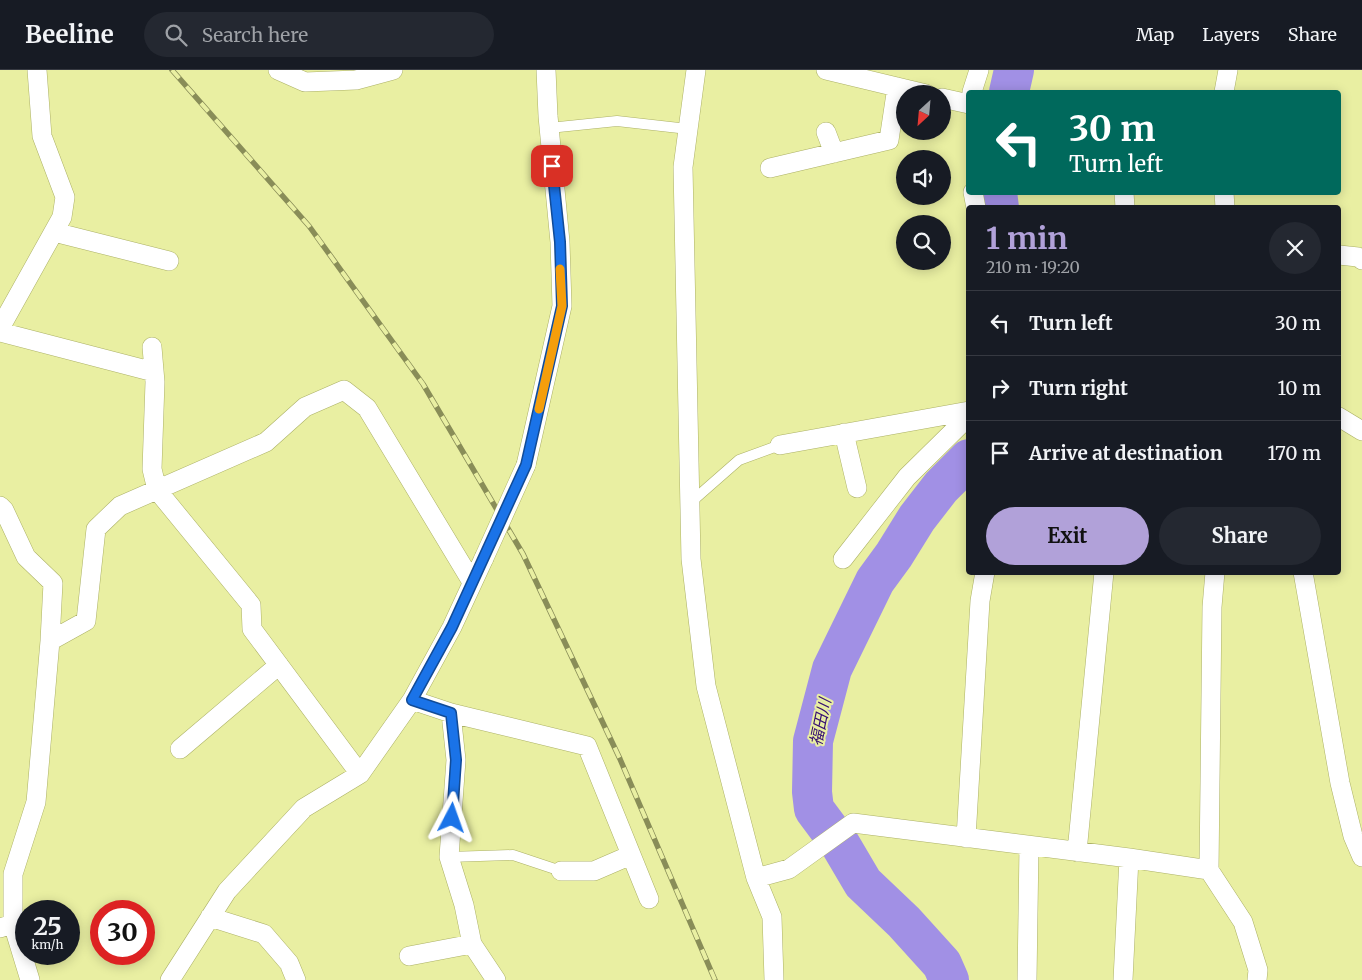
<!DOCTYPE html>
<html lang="en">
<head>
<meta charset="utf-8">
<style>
	:root { --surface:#171b24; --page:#242831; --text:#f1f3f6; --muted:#9ea1a6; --line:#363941; --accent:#b1a1d9 }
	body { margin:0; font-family:Merriweather,"Noto Sans JP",serif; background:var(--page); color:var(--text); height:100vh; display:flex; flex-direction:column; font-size:19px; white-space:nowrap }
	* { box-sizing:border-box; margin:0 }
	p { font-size:16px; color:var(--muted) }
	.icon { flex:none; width:28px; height:28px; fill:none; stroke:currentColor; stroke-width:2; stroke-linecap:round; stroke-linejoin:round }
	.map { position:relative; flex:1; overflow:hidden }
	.details { position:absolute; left:966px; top:135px; width:375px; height:370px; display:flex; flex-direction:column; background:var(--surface); border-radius:5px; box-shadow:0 2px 12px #0003 }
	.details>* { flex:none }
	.guide { position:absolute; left:966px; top:20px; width:375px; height:105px; border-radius:5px; box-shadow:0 2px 12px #0003; background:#00695c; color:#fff; overflow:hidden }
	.needle { width:32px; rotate:206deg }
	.fabs { position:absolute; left:896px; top:15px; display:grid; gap:10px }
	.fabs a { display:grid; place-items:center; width:55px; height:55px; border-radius:50%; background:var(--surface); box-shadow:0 2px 12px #0003; font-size:25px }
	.speed { position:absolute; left:15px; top:830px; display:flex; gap:10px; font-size:25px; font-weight:700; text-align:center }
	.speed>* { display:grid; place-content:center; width:65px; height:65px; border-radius:50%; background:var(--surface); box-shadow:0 2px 12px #0003; line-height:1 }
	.speed small { font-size:12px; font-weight:400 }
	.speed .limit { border:8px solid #d22; background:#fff; color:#111 }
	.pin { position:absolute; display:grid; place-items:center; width:42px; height:42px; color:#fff; margin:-21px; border-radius:10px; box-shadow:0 2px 8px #0006 }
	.me { position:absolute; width:55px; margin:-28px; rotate:4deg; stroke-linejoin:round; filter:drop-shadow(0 0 4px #0008) }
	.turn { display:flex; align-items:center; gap:18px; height:105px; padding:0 20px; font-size:22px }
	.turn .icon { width:65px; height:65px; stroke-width:2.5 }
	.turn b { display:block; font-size:35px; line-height:42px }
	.round { display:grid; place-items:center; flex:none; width:52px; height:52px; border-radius:26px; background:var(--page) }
	.head { display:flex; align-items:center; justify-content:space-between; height:85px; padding:0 20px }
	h1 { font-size:30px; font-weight:700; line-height:38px; color:var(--accent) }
	.cta { display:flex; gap:10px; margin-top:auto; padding:10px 20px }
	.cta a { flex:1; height:58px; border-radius:30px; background:var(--accent); color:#111; font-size:20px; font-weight:700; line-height:58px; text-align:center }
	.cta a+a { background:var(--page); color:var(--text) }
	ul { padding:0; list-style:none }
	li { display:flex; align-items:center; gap:15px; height:65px; padding:0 20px; border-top:1px solid var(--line) }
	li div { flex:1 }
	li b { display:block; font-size:19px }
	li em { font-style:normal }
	header { display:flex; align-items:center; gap:30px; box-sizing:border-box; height:70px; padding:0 25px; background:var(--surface); border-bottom:1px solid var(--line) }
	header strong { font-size:24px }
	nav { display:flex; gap:28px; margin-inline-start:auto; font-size:18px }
	.search { width:350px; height:45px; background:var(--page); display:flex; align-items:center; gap:12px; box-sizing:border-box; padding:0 18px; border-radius:28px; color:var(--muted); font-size:19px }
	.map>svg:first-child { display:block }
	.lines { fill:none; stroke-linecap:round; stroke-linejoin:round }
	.river { stroke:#a190e5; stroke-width:40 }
	.service-casing { stroke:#acb166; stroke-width:11 }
	.minor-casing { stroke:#acb166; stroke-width:20 }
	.service { stroke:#fff; stroke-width:10 }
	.minor { stroke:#fff; stroke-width:19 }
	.rail-casing { stroke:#898d58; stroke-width:5.5 }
	.rail { stroke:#e9efa2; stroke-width:4; stroke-dasharray:11; stroke-linecap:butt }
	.minor-bridge-casing { stroke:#acb166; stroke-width:20; stroke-linecap:butt }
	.minor-bridge { stroke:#fff; stroke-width:19 }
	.route-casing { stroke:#114b97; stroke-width:12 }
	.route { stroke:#1a73e8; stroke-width:9 }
	.slow { stroke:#f59e0b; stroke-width:9 }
	.labels { text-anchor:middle; stroke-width:4; stroke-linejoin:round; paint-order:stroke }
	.water-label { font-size:16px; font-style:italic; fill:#350e72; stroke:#e9efa2 }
</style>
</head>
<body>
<header>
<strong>Beeline</strong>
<div class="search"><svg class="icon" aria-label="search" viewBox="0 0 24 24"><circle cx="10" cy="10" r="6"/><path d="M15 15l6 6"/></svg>Search here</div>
<nav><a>Map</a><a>Layers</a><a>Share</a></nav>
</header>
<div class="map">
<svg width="1362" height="910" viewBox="0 0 1362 910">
	<rect width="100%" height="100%" fill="#e9efa2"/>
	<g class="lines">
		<!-- river -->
		<path class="river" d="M 1009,22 L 1014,0
			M 997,122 L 999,138
			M 949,910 L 942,894 L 904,852 L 863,813 L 840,774 L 814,739 L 812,722 L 813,671 L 832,599 L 875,511 L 894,485 L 917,448 L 941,417 L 969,389"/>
		<!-- service casing -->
		<g class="service-casing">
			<path id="service" d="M 549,58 L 617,51 L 688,59
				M 690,433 L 739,390 L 780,375
				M 449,787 L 513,785 L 561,801"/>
		</g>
		<!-- minor casing -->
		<g class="minor-casing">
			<path id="minor" d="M 278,0 L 305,12 L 356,10 L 393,0
				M 696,0 L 683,97 L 691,489 L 706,616 L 756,808 L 772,847 L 774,910
				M 826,0 L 926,24
				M 972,22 L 979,0
				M 1224,22 L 1228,0
				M 942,28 L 969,34
				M 826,62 L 834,83
				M 770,98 L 889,70 L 897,17
				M 973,122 L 976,138
				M 1124,122 L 1125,138
				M 1224,122 L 1225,138
				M 54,162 L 169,191
				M 1339,185 L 1358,187 L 1362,190
				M 0,258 L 62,147 L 65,127 L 42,66 L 37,0
				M 0,262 L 154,302
				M 152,277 L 155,312 L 152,399 L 157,420 L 251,535 L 252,559 L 360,704
				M 1339,347 L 1362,361
				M 844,363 L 857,418
				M 780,375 L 969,341
				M 526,395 L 562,236 L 560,172 L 548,46 L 546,0
				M 0,436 L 4,440 L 26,487 L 53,513 L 50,571
				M 843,489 L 907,407 L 969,346
				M 1215,502 L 1212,537 L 1209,800 L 1243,852 L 1258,900 L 1257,910
				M 1303,502 L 1340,713 L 1353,766 L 1362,787
				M 412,630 L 451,643 L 456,690 L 449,787 L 464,835 L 472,874 L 496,910
				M 451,643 L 587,676 L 649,829
				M 180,679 L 279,595
				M 966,768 L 980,531 L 985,502
				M 1077,782 L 1104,502
				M 561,801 L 594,801 L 631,785
				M 756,808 L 789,799 L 853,753 L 1129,788 L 1209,800
				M 210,847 L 264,864 L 289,893 L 296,910
				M 13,854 L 30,910
				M 0,858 L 13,854 L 13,804 L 36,732 L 50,571 L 86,551 L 96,459 L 120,436 L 266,372 L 305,337 L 344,320 L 367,338 L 472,512
				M 409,886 L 472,874
				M 170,910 L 227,821 L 304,738 L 360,704 L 412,630 L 452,557 L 484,488
				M 1027,910 L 1029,776
				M 1123,910 L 1129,788"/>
		</g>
		<!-- service -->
		<use href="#service" class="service"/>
		<!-- minor -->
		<use href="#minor" class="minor"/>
		<!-- rail casing -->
		<g class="rail-casing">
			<path id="rail" d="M 172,0 L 309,156 L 423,314 L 523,484 L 620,689 L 715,910"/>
		</g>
		<!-- rail -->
		<use href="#rail" class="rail"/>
		<!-- minor-bridge casing -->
		<g class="minor-bridge-casing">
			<path id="minor-bridge" d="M 484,488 L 526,395"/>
		</g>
		<!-- minor-bridge -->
		<use href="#minor-bridge" class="minor-bridge"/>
	</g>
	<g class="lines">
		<!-- route casing -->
		<g class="route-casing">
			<path id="route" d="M 452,748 L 456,690 L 451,643 L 412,630 L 452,557 L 526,395 L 562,236 L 560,172 L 552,96"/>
		</g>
		<!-- route -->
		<use href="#route" class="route"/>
		<!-- slow -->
		<path class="slow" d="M 539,339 L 562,236 L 560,199"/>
	</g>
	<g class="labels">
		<!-- water labels -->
		<g class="water-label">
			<text transform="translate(820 652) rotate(-78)" y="6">福田川</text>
		</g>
	</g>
</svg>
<div class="fabs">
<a><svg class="needle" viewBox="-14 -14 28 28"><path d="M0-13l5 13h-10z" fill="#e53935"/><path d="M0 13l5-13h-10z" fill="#9ea1a6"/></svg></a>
<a><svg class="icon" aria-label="sound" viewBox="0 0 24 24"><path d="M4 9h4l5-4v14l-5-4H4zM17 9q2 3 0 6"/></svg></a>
<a><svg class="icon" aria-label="search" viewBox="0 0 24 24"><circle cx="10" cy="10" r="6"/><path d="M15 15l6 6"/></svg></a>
</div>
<div class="speed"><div>25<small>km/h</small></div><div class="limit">30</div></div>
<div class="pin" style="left:552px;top:96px;background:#d93025"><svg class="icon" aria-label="arrive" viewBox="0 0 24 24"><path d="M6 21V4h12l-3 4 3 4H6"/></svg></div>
<svg class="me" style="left:452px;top:748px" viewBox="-20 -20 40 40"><path d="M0-17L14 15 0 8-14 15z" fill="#1a73e8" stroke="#fff" stroke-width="4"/></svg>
<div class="guide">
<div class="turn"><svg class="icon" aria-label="left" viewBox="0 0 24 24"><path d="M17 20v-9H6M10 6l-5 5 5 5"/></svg><div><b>30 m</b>Turn left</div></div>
</div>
<section class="details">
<div class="head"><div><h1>1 min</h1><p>210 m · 19:20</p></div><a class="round"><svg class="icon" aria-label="close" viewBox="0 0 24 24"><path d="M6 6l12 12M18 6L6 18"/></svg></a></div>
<ul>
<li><svg class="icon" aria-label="left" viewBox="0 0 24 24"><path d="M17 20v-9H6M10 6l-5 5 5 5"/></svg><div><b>Turn left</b></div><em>30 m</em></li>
<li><svg class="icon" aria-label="right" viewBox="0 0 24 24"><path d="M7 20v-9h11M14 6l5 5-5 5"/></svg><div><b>Turn right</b></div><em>10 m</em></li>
<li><svg class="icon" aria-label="arrive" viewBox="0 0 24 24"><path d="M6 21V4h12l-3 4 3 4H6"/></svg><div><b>Arrive at destination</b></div><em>170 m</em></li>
</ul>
<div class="cta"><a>Exit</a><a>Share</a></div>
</section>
</div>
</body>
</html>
